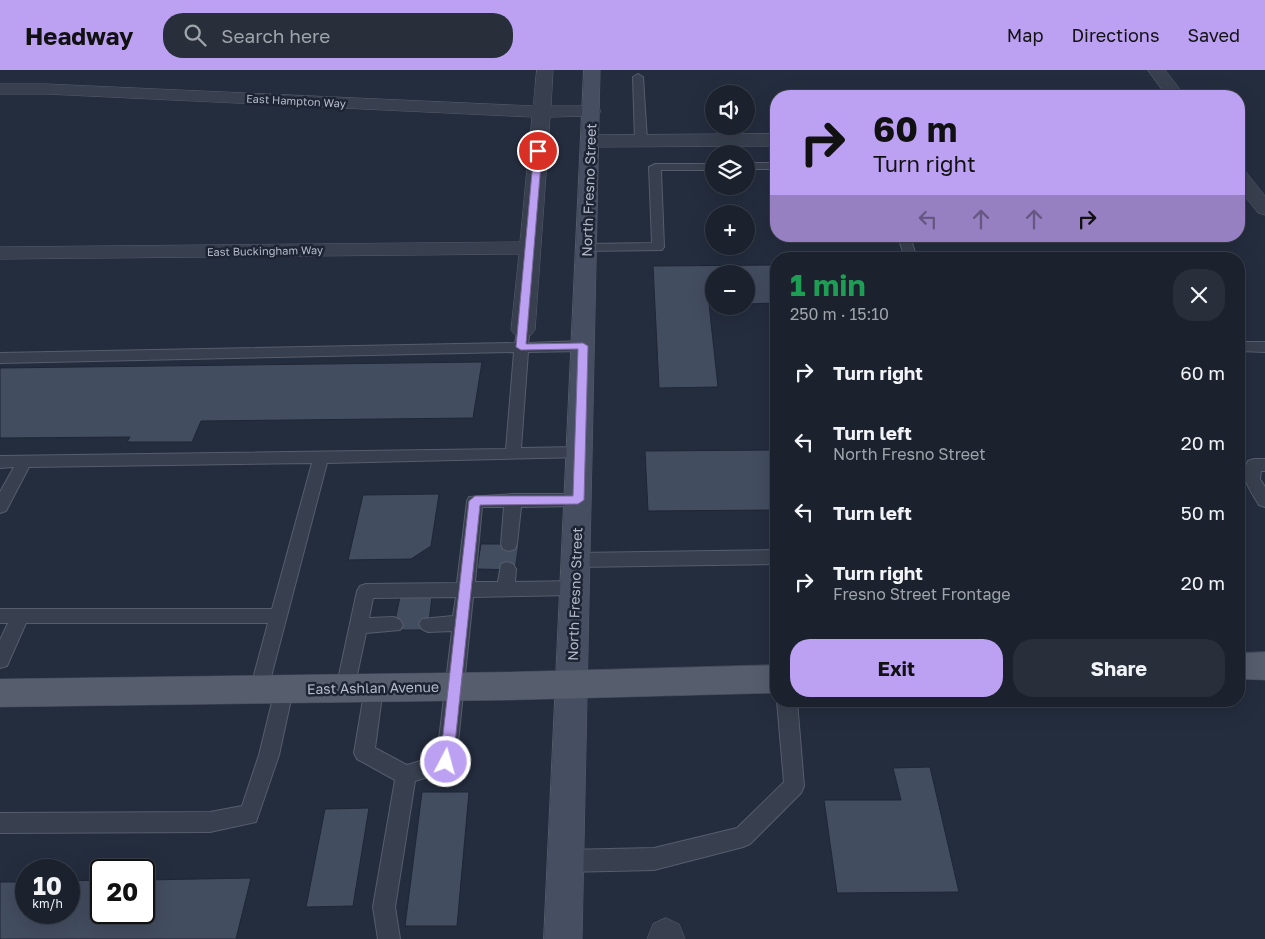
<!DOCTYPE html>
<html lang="en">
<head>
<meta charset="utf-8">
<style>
	:root { --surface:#1b222e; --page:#282f3a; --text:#f1f3f6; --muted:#a0a4aa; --line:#393f4a; --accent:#bca0f2 }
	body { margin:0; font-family:"Golos Text",sans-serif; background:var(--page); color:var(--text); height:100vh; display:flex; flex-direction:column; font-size:19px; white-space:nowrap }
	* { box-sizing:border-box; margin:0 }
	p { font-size:16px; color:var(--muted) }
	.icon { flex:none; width:28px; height:28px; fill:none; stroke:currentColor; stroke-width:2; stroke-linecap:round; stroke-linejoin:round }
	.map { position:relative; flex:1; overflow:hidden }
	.panel { position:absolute; left:770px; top:182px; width:475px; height:455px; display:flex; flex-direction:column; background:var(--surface); border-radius:20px; box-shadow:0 5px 20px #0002,0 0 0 1px var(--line) }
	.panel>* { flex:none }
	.hud { position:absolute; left:770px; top:20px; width:475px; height:152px; border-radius:20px; box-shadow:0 5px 20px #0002,0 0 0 1px var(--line); background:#bca0f2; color:#111; overflow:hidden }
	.tools { position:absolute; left:705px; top:15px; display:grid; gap:10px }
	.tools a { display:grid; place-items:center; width:50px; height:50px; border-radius:50%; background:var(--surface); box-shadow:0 5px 20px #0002,0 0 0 1px var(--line); font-size:25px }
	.speed { position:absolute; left:15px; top:789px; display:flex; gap:10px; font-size:25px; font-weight:700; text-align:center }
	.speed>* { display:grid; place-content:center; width:65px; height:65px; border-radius:50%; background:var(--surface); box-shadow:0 5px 20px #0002,0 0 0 1px var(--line); line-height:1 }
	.speed small { font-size:12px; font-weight:400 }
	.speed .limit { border:2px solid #111; border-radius:8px; background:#fff; color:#111 }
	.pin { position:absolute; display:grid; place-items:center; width:42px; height:42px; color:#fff; margin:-21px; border:2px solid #fff; border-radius:50%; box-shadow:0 1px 5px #0007 }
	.me { position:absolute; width:55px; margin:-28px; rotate:6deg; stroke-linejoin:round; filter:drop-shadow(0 0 4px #0008) }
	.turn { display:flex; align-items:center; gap:18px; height:105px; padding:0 20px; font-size:22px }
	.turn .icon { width:65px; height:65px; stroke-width:2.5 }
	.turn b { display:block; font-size:35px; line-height:42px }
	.lanes { display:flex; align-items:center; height:48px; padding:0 20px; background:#0003; justify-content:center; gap:25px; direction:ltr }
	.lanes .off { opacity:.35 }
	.round { display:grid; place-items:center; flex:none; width:52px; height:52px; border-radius:20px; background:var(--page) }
	.headline { display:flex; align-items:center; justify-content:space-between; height:85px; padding:0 20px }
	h1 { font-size:30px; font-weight:700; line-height:38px; color:#1e9e55 }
	.button { display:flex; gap:10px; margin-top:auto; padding:10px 20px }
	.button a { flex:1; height:58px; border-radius:20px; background:var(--accent); color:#111; font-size:20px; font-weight:700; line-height:58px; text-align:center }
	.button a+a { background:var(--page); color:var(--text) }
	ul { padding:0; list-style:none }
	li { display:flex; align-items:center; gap:15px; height:70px; padding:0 20px }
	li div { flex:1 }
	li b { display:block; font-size:19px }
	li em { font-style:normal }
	header { display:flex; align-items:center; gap:30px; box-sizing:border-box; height:70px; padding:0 25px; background:var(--accent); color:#111 }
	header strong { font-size:24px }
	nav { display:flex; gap:28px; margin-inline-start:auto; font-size:18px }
	.search { width:350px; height:45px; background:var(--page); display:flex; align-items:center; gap:12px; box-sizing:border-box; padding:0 18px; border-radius:20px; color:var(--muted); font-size:19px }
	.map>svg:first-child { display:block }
	.building { fill:#434d60; stroke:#1f2635 }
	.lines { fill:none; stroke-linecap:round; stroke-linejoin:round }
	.service-casing { stroke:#565d6c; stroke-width:2 }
	.minor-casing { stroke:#565d6c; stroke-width:1 }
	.secondary-casing { stroke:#565d6c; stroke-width:1 }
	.primary-casing { stroke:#414857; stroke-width:1 }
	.service { fill:#383f4e; fill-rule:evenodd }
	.minor { fill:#383f4e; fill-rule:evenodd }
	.secondary { fill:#464e61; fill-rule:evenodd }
	.primary { fill:#565e6e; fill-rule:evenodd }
	.route { fill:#bca0f2; stroke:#7a689d }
	.labels { text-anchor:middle; stroke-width:5; stroke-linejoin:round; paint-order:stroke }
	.far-street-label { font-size:11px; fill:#b4bac9; stroke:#1d2433 }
	.street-label { font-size:14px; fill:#b4bac9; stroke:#1d2433 }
</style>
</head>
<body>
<header>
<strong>Headway</strong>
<div class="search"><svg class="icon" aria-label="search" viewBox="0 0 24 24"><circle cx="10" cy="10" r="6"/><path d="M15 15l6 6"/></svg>Search here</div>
<nav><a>Map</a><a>Directions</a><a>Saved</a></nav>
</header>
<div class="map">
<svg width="1265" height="869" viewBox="0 0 1265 869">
	<rect width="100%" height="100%" fill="#242d3e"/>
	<!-- building -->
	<path class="building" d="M 776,195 L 776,233 L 746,234 L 746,204 L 714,204 L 714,234 L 709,234 L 718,317 L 659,318 L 653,196 Z
		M 482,292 L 473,348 L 201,351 L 192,372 L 127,372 L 130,367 L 0,368 L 0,298 Z
		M 776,380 L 776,440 L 648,441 L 645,381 Z
		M 439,424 L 431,476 L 411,489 L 348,490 L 363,425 Z
		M 481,474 L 519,474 L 515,500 L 477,499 Z
		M 400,527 L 432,527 L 428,560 L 393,560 Z
		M 930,697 L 959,822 L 837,823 L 824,730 L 901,730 L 893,698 Z
		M 422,722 L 469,722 L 457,856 L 405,856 Z
		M 369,738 L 353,836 L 306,837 L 325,739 Z
		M 251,808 L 236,869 L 0,869 L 0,812 L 26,812 L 26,842 L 69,842 L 69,811 L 101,810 L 101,842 L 144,842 L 144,810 Z"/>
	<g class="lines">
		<!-- service casing -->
		<g class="service-casing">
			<path id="service" d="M 638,4 L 643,7 L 647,71 L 641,74 L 635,71 L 633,7 Z
				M 746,93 L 776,93 L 776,99 L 746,99 Z
				M 655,94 L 714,94 L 714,100 L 661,100 L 664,177 L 662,180 L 583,181 L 581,178 L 583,175 L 587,174 L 652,173 L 649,97 Z
				M 898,166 L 910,166 L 917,189 L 905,189 Z
				M 522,262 L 529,266 L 528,273 L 583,271 L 590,276 L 583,281 L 528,282 L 521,378 L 579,377 L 584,379 L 587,383 L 584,387 L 327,393 L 266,626 L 259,628 L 252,626 L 250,620 L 268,553 L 26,553 L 7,596 L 0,598 L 0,570 L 8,553 L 0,553 L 0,539 L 272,539 L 312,393 L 29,397 L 6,441 L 0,443 L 0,422 L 14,397 L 0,398 L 0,386 L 506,379 L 514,282 L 0,293 L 0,283 L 515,273 L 517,263 Z
				M 1239,272 L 1265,272 L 1265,282 L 1239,281 Z
				M 1254,389 L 1265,389 L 1265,401 L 1261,401 L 1260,409 L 1265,417 L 1265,437 L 1259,435 C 1251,421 1239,408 1248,391 Z
				M 513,424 L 578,424 L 584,426 L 586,430 L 584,434 L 578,436 L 521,437 L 517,474 L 515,479 L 509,481 L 503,479 L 501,474 L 504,437 L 482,437 L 475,512 L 498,512 L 501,494 L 507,492 L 513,494 L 516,499 L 515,512 L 575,511 L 581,513 L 584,518 L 581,523 L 575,525 L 473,527 L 456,692 L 453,699 L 415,711 L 395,837 L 400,869 L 378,869 L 373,837 L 395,710 L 357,689 L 354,683 L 365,618 L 367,612 L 374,610 L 381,612 L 383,618 L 375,678 L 407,695 L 437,686 L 452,561 L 428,562 L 422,559 L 419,554 L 422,549 L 453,546 L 456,527 L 373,528 L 369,548 L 394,547 L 400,550 L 403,555 L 400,560 L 366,563 L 354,619 L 352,625 L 345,627 L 338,625 L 336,619 L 357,521 L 360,516 L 366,514 L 457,513 L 467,431 L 469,427 Z
				M 776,480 L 776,494 L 577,497 L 571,495 L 568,490 L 571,485 L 577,483 Z
				M 284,612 L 291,614 L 293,620 L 279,685 L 256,752 L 210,762 L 0,763 L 0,743 L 210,742 L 242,736 L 259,685 L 275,620 L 277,614 Z
				M 777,631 L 797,631 L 804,716 L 801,723 L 750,774 L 743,777 L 654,800 L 565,802 L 557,799 L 554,791 L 557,783 L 565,780 L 654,778 L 737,758 L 784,712 Z"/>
		</g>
		<!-- minor casing -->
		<g class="minor-casing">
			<path id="minor" d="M 537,0 L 553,0 L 551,36 L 592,36 L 598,37 L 601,41 L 598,45 L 592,46 L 550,47 L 535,260 L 531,265 L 523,267 L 515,265 L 511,260 L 519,184 L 0,189 L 0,177 L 520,172 L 532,47 L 46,24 L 0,24 L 0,14 L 46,14 L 533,36 Z
				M 1148,0 L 1165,0 L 1185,26 L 1167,26 Z
				M 776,64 L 776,76 L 592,77 L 585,75 L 583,71 L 585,67 L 592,65 Z
				M 1239,100 L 1246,102 L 1265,126 L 1265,145 L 1258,143 L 1239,119 Z
				M 666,848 L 679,854 L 685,869 L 647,869 L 653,854 Z"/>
		</g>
		<!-- secondary casing -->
		<g class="secondary-casing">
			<path id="secondary" d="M 584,0 L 600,0 L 582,869 L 544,869 Z"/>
		</g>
		<!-- primary casing -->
		<g class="primary-casing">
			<path id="primary" d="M 1265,582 L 1265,610 L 1239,609 L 1239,583 Z
				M 776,595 L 776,623 L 510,630 L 0,637 L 0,609 L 510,602 Z"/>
		</g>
		<!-- service -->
		<use href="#service" class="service"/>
		<!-- minor -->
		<use href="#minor" class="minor"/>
		<!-- secondary -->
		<use href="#secondary" class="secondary"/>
		<!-- primary -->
		<use href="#primary" class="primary"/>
	</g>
	<!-- route -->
	<path class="route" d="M 538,78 L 542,81 L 526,274 L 583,273 L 588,276 L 584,430 L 578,434 L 480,435 L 453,692 L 451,697 L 446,699 L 442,697 L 440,692 L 469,431 L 475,426 L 573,426 L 578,279 L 521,280 L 516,277 L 534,81 Z"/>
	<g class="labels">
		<!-- far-street labels -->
		<g class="far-street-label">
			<text transform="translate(296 31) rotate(3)" y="4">East Hampton Way</text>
			<text transform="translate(265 181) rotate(-1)" y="4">East Buckingham Way</text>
		</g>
		<!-- street labels -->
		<g class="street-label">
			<text transform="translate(589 120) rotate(-88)" y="5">North Fresno Street</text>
			<text transform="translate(575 524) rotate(-88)" y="5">North Fresno Street</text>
			<text transform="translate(373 618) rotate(-1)" y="5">East Ashlan Avenue</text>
		</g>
	</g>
</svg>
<div class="tools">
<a><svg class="icon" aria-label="sound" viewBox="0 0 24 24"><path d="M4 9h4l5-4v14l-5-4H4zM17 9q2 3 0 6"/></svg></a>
<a><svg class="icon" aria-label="layers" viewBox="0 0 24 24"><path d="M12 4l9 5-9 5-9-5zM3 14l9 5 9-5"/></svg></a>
<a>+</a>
<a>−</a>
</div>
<div class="speed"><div>10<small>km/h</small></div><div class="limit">20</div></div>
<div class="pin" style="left:538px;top:81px;background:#d93025"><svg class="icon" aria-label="arrive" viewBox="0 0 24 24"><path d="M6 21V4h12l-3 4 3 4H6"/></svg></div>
<svg class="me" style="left:446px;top:692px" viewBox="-20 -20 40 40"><circle r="17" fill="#bca0f2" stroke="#fff" stroke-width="3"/><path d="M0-11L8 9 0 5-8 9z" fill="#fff"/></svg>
<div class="hud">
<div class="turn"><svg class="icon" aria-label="right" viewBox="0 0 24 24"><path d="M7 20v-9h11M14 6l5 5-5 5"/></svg><div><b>60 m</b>Turn right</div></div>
<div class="lanes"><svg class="icon off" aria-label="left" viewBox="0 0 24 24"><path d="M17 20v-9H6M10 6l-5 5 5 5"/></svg><svg class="icon off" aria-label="ahead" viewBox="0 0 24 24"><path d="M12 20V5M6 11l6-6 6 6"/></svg><svg class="icon off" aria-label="ahead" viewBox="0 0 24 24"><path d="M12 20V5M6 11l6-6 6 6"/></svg><svg class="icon" aria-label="right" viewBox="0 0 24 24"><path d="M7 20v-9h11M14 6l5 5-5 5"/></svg></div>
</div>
<section class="panel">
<div class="headline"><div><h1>1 min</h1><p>250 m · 15:10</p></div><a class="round"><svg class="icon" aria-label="close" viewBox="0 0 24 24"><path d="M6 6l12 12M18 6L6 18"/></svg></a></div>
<ul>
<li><svg class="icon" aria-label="right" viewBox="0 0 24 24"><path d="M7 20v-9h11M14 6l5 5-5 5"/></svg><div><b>Turn right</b></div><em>60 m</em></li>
<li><svg class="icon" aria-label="left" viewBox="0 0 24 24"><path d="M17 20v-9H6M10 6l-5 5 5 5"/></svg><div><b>Turn left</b><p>North Fresno Street</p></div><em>20 m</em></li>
<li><svg class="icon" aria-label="left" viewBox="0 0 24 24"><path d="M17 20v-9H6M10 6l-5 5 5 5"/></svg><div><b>Turn left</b></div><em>50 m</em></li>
<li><svg class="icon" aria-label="right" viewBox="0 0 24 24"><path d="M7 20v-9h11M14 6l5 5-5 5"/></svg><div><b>Turn right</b><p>Fresno Street Frontage</p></div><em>20 m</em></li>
</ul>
<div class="button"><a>Exit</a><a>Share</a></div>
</section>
</div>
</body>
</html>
